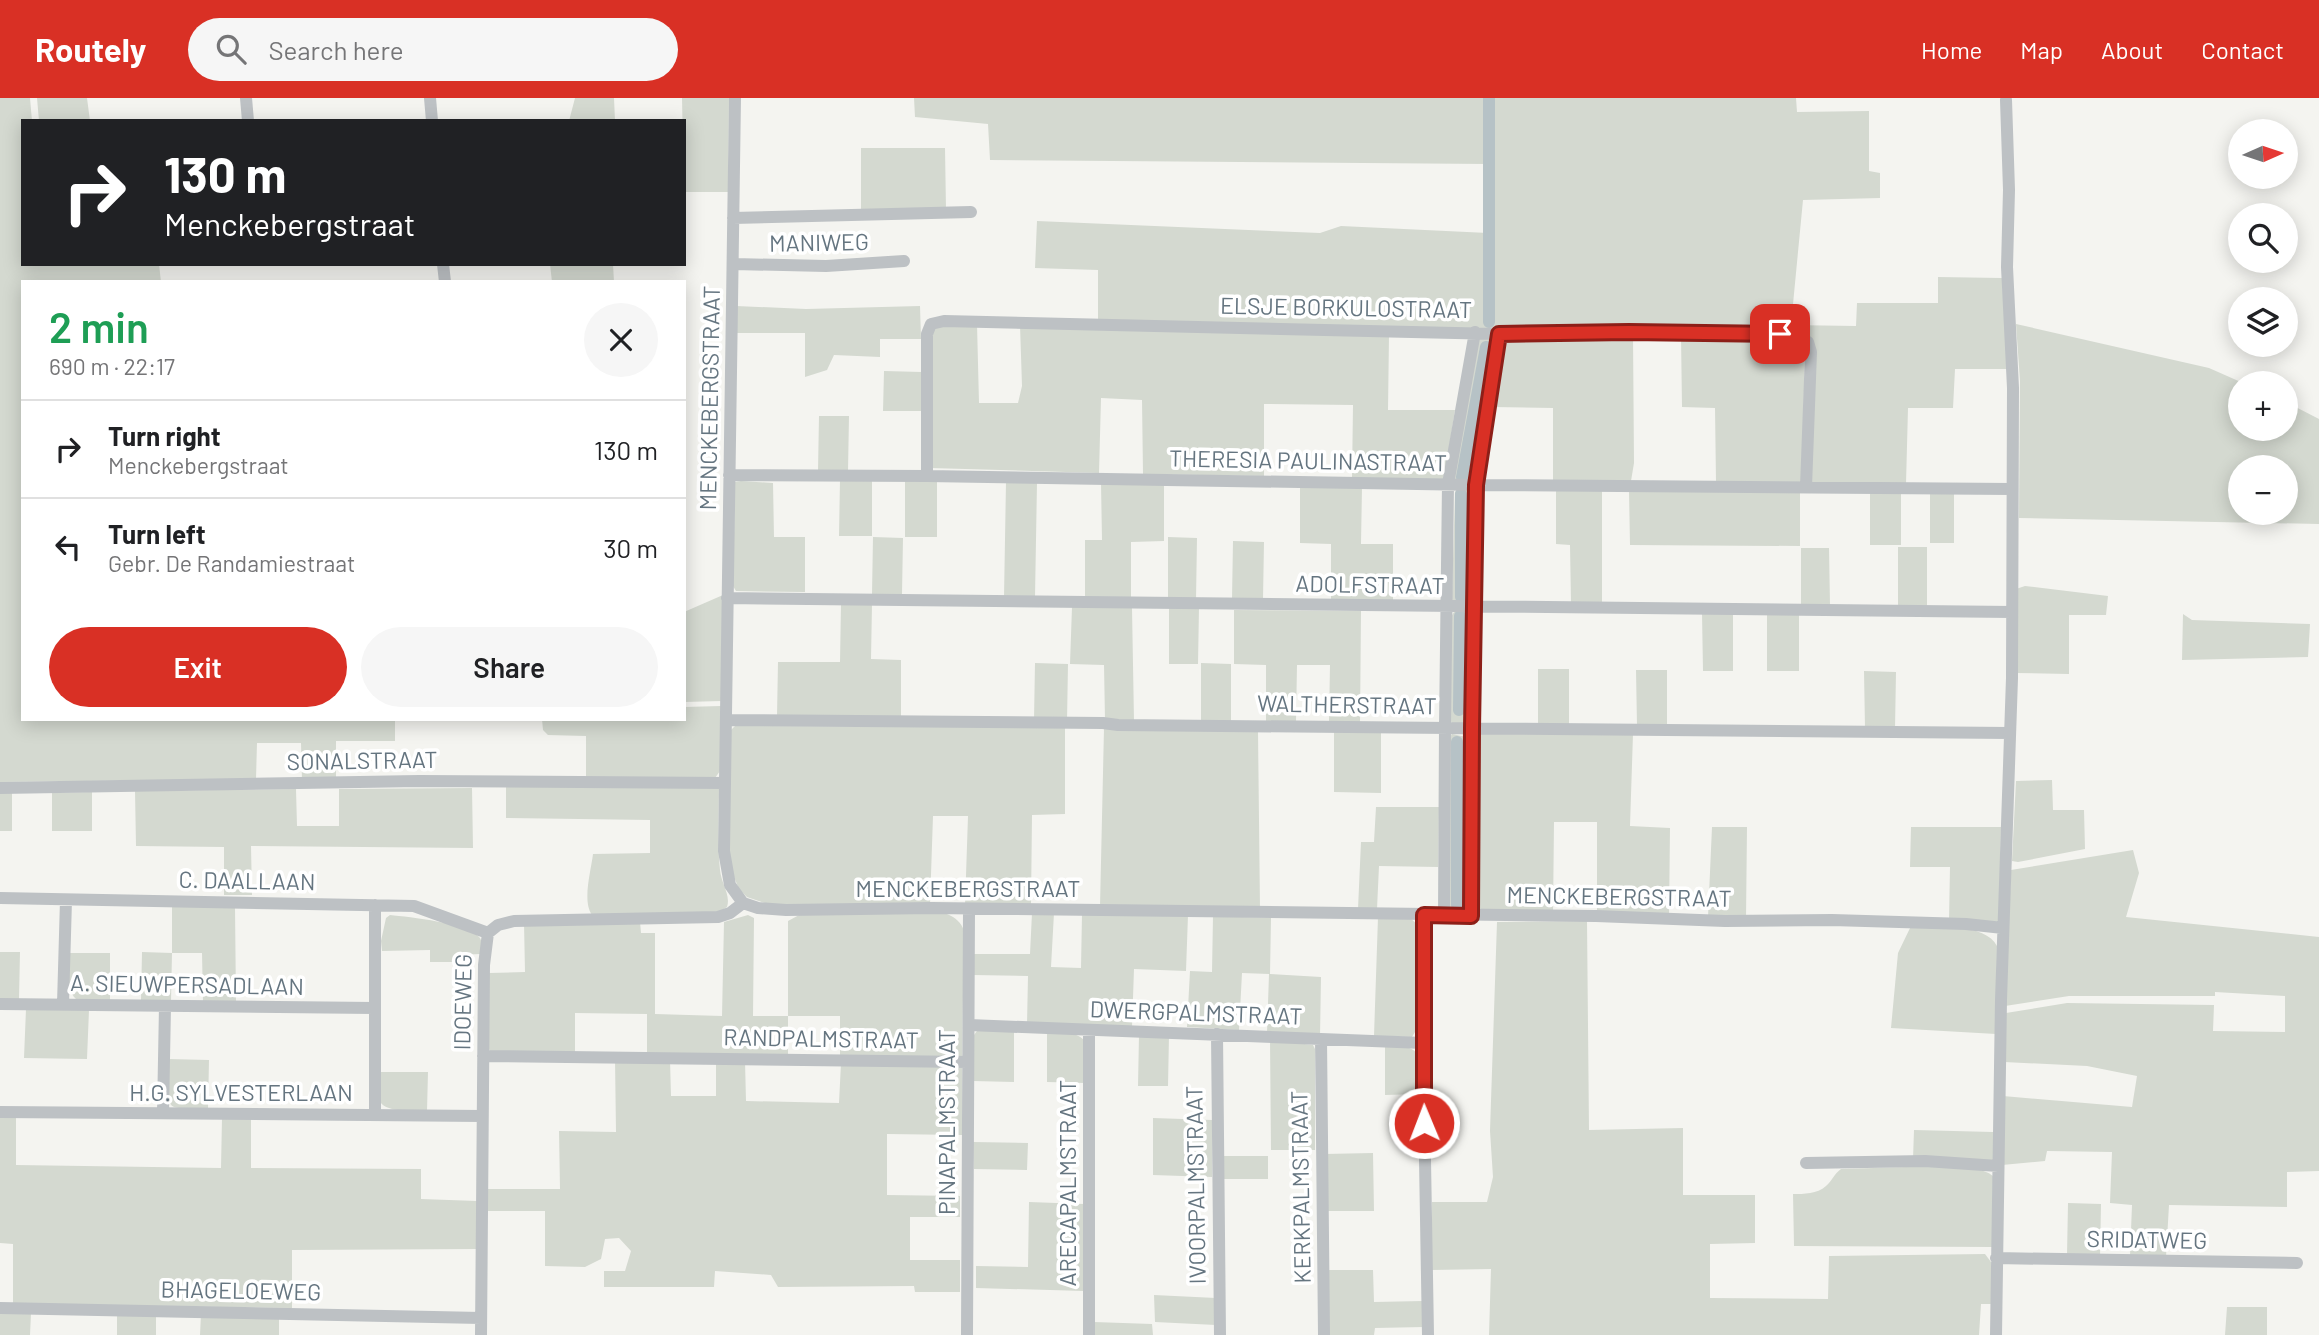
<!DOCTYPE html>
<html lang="en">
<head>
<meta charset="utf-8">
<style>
	:root { --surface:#fff; --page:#f6f6f6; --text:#202124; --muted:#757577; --line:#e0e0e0; --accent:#d93025 }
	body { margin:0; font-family:Barlow,sans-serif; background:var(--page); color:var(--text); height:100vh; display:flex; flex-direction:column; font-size:26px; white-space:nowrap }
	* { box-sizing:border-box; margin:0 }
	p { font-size:23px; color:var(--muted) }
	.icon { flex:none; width:38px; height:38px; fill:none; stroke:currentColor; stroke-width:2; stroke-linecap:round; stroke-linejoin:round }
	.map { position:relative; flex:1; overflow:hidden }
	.sheet { position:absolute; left:21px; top:182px; width:665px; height:441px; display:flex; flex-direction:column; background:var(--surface); border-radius:0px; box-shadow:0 4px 18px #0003 }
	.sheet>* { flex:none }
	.hud { position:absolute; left:21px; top:21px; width:665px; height:147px; border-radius:0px; box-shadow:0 4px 18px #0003; background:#202124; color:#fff; overflow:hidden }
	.needle { width:46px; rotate:87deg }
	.fabs { position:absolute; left:2228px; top:21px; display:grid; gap:14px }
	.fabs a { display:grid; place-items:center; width:70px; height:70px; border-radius:50%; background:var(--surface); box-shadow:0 4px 18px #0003; font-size:35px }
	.pin { position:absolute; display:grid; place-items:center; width:60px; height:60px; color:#fff; margin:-30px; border-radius:14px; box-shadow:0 4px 10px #0006 }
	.me { position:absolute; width:77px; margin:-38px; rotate:359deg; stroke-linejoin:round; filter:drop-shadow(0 0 5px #0008) }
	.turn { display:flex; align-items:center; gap:24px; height:147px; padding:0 28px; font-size:32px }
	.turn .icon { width:91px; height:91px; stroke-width:2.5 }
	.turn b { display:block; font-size:49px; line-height:60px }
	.round { display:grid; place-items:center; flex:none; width:74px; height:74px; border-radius:37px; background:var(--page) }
	.summary { display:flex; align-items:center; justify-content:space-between; height:119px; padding:0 28px }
	h1 { font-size:42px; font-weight:600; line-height:52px; color:#1e9e55 }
	.action { display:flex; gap:14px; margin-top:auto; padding:14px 28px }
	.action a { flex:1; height:80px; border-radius:42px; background:var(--accent); color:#fff; font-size:28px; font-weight:600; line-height:80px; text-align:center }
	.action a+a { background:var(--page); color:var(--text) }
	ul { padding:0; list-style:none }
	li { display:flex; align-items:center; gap:21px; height:98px; padding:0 28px; border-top:2px solid var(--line) }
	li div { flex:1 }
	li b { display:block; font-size:26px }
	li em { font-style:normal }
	header { display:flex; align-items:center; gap:42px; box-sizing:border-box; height:98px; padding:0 35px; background:var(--accent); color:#fff }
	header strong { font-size:33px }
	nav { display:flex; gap:38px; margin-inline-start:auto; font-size:24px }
	.search { width:490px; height:63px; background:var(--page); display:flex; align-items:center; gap:18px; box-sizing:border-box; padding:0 24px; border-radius:38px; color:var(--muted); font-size:26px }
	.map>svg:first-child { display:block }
	.green { fill:#d4d9d0; fill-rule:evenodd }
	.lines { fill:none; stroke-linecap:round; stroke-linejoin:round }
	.canal { stroke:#b6c2c6; stroke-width:12 }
	.street { stroke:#bdc1c4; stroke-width:12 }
	.route-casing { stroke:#8d1f18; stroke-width:18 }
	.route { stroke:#d93025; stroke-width:12 }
	.labels { text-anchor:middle; stroke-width:7; stroke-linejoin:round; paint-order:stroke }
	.street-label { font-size:23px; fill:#657580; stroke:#fff }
</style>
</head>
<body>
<header>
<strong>Routely</strong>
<div class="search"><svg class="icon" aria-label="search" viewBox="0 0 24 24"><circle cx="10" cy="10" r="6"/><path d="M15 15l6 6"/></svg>Search here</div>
<nav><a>Home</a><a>Map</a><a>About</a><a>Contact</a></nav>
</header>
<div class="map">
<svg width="2319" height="1237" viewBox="0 0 2319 1237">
	<rect width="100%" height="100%" fill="#f4f4f0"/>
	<!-- green -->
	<path class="green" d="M 0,0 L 30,0 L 32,23 L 23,23 L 23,166 L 159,166 L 161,184 L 23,184 L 23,621 L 395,621 L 395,643 L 336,643 L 336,682 L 302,682 L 301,645 L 257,645 L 256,681 L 0,684 Z
		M 37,0 L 87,0 L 90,23 L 39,23 Z
		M 575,0 L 614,0 L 615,23 L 569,23 Z
		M 682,0 L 729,0 L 728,94 L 684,94 Z
		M 914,0 L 1796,0 L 1797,14 L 1869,13 L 1869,73 L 1880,75 L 1880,100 L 1803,102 L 1791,227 L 1856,228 L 1857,205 L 1938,205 L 1938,179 L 2002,180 L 2008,271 L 1955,271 L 1953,310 L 1908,310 L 1906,386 L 1810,385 L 1811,243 L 1098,222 L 1098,172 L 1035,170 L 1037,123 L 1320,135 L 1341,128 L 1488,135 L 1488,66 L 990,62 L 988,26 L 915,19 Z
		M 861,50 L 945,50 L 946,112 L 861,114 Z
		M 550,166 L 613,166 L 614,184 L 552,184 Z
		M 736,208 L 806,211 L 920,208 L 921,241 L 880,241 L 880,259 L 834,257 L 827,272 L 805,279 L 805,235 L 735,235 Z
		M 977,226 L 979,305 L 1018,305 L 1022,288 L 1020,227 L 1389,237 L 1388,312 L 1455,312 L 1444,382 L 1352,380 L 1353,307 L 1264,306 L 1264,378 L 1143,376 L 1142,302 L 1101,300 L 1099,375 L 930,370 L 929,249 L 935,228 Z
		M 2016,226 L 2209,270 L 2243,285 L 2240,285 L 2240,331 L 2286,331 L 2286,304 L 2319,321 L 2319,426 L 2019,420 L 2020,283 ZM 2240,369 L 2286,369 L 2286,415 L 2240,415 Z
		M 1478,237 L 1494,239 L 1470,384 L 1453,382 Z
		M 1633,238 L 1634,365 L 1631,383 L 1553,384 L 1553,310 L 1492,309 L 1503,240 Z
		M 1681,238 L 1785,239 L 1805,247 L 1802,383 L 1797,385 L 1716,384 L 1715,310 L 1682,309 Z
		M 884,273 L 922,274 L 923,313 L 883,313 Z
		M 819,318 L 849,318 L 848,373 L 818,373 Z
		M 840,382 L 872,382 L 872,438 L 839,438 Z
		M 741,383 L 773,385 L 774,439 L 805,439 L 805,494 L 736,493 L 733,488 L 735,384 Z
		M 905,383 L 937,384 L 937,439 L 905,439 Z
		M 1006,384 L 1037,385 L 1035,499 L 1004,499 Z
		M 1101,385 L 1164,386 L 1164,443 L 1131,444 L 1131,502 L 1085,502 L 1085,442 L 1102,442 Z
		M 1300,388 L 1362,389 L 1361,446 L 1393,446 L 1393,504 L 1331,504 L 1331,446 L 1300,445 Z
		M 1458,391 L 1471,394 L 1469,504 L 1457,505 L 1450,500 L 1452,495 L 1455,394 Z
		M 1556,391 L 1602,392 L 1602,506 L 1571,505 L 1570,447 L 1556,446 Z
		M 1629,393 L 1800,393 L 1800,448 L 1630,447 Z
		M 1930,393 L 1954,393 L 1954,445 L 1930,445 Z
		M 1870,394 L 1901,395 L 1901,447 L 1870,447 Z
		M 873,439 L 903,440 L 902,496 L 872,496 Z
		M 1168,439 L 1197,440 L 1196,502 L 1168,501 Z
		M 1233,443 L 1264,444 L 1263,501 L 1232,501 Z
		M 1898,449 L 1927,449 L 1927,508 L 1898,507 Z
		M 1801,450 L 1829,450 L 1830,507 L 1801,507 Z
		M 2025,488 L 2108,498 L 2106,517 L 2069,517 L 2069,576 L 2015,575 L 2016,491 Z
		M 723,497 L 722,603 L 684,604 L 684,514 Z
		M 841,506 L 872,506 L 871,561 L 901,562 L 901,619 L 777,618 L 778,564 L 840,564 Z
		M 1072,509 L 1132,510 L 1134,623 L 1105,622 L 1104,567 L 1070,566 Z
		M 1169,509 L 1199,509 L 1198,566 L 1169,566 Z
		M 1234,512 L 1361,513 L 1360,625 L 1329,624 L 1330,567 L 1297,567 L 1296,623 L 1266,623 L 1266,567 L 1234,566 Z
		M 1454,514 L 1466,514 L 1470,519 L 1467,623 L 1465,626 L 1452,625 L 1450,622 L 1451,519 Z
		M 1702,515 L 1733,515 L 1733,573 L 1703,573 Z
		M 1767,516 L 1799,516 L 1799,573 L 1767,573 Z
		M 2183,516 L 2192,522 L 2310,526 L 2308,559 L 2182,562 Z
		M 1035,565 L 1068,566 L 1067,623 L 1034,622 Z
		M 1201,565 L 1231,566 L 1231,624 L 1201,624 Z
		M 1538,571 L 1569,571 L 1569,628 L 1538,628 Z
		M 1636,572 L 1667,572 L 1667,629 L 1637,628 Z
		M 1864,573 L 1896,574 L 1895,631 L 1865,630 Z
		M 721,608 L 720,673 L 715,680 L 586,680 L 586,638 L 548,637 L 543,632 L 542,621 L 684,621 L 684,609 Z
		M 735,628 L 1065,629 L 1065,716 L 1032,717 L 1031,806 L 965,807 L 968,718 L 933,718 L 930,806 L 768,806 L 747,799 L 739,791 L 729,767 L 731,632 Z
		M 1104,630 L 1258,633 L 1260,810 L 1100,809 Z
		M 1334,634 L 1381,635 L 1381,695 L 1334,694 Z
		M 1452,636 L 1466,639 L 1467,812 L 1453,814 L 1448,808 L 1449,640 Z
		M 1478,636 L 1633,636 L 1630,728 L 1670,730 L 1669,818 L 1597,815 L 1597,724 L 1554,724 L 1553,816 L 1479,814 L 1476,809 L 1476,642 Z
		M 2052,682 L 2053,712 L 2084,712 L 2085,751 L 2018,764 L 2012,763 L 2016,683 Z
		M 506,687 L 719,687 C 719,715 717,744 720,772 C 721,785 731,797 727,809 L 716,816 L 592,817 C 582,803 591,773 593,756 L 650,755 L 650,722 L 506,720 Z
		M 472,690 L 473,750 L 251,748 L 252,797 L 224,797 L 224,749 L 136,748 L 135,693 L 296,691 L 297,728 L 339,728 L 339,691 Z
		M 92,694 L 92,733 L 52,733 L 52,695 Z
		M 0,695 L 12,695 L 12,733 L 0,733 Z
		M 1376,709 L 1439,709 L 1438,769 L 1379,768 L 1377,811 L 1358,811 L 1361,744 L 1374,744 Z
		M 1712,729 L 1747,729 L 1746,821 L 1708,819 Z
		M 1911,729 L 2001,729 L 1999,821 L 1995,827 L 1949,823 L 1950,769 L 1910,769 Z
		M 2133,752 L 2139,775 L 2126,819 L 2319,839 L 2319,1073 L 2287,1074 L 2287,1109 L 2169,1107 L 2166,1159 L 2130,1158 L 2132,1107 L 2110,1105 L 2112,1054 L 2047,1053 L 2045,1063 L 2002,1067 L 2003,998 L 2132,1009 L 2137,978 L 2087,968 L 2004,964 L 2006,915 L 2067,905 L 2214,907 L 2213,933 L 2285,934 L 2285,898 L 2215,894 L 2215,898 L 2069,898 L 2005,908 L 2011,772 Z
		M 172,808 L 235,809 L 236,905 L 203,904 L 202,855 L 172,855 L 171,903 L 141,902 L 142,854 L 172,855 Z
		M 1032,815 L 1054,815 L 1051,869 L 1081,870 L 1082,816 L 1188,817 L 1186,873 L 1134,871 L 1132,929 L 1027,926 L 1028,878 L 973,877 L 973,856 L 1030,856 Z
		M 801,816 L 947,816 C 956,820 961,824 964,833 L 962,961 L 840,959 L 840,918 L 788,918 L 788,958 L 647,956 L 647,916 L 575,915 L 575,955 L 491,954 L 488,950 L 489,875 L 525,874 L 524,825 L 640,824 L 641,835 L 655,835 L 655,916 L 722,918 L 724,824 L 748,817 L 754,820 L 753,918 L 788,918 L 788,823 Z
		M 390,817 C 409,819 469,825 480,840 C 483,845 481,851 480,856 L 459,857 L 458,864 L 430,864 L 430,852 L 382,853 L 381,843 L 386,820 Z
		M 1213,818 L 1271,820 L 1270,876 L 1321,879 L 1320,939 L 1267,935 L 1269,876 L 1242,875 L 1239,932 L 1187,929 L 1190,873 L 1212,874 Z
		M 1378,819 L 1410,820 L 1418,827 L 1418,929 L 1412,939 L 1374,938 Z
		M 1587,823 L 1589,1032 L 1683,1030 L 1683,1097 L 1755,1097 L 1755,1145 L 1710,1146 L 1710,1200 L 1828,1201 L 1829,1158 L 1985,1156 L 1991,1164 L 1991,1206 L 1981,1206 L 1979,1237 L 1489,1237 L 1491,1171 L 1432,1172 L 1432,1104 L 1487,1104 L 1493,1079 L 1490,1033 L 1497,824 Z
		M 1911,828 C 1934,829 1986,825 1997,848 L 1996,936 L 1891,930 L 1898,855 Z
		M 0,854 L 20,854 L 19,901 L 0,901 Z
		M 69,855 L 110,855 L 110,902 L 76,901 C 65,891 69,869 69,855 Z
		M 26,911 L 89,912 L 87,961 L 24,960 Z
		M 1014,932 L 1014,984 L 973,983 L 974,937 L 977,933 Z
		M 1047,934 C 1061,935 1078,932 1086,945 L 1085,985 L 1047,984 Z
		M 1139,937 L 1169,937 L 1168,988 L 1138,988 Z
		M 1270,942 L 1313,947 L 1315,951 L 1315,1052 L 1271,1052 Z
		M 1385,948 C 1397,949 1412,946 1419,958 L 1419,996 L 1385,997 Z
		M 168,961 L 209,962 L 208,1010 C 198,1010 184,1012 174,1009 C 163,1005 167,971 168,961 Z
		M 615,961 L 670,962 L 671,998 L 716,998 L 716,963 L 745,963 L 746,1003 L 839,1005 L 841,965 L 962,967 L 962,1037 L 887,1036 L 887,1097 L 960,1098 L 960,1119 L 910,1119 L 910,1162 L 960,1162 L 960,1194 L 915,1194 L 914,1188 L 778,1189 L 771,1177 L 715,1173 L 714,1189 L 604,1189 L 604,1173 L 625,1173 L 631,1153 L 619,1140 L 605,1141 L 601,1161 L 585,1169 L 545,1168 L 545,1113 L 486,1113 L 486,1091 L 560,1091 L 559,1033 L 616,1034 Z
		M 379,974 L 428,974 L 427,1013 C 415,1012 385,1016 379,1002 C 376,995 379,981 379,974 Z
		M 0,1020 L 16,1020 L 16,1067 L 221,1070 L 222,1020 L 251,1020 L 251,1070 L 421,1071 L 421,1101 L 477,1103 L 476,1151 L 292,1152 L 292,1210 L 13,1206 L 13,1146 L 0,1145 Z
		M 1153,1020 L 1212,1022 L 1212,1079 L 1153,1077 Z
		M 1914,1032 L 1993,1034 L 1993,1065 L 1913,1061 Z
		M 973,1044 L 1028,1045 L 1027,1072 L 974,1071 Z
		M 1373,1055 L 1374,1113 L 1324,1113 L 1324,1056 Z
		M 1223,1058 L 1268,1058 L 1268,1081 L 1223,1081 Z
		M 1907,1069 C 1927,1069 1979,1065 1993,1078 L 1992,1149 L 1794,1148 L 1793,1096 C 1804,1096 1817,1096 1826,1088 C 1832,1083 1834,1076 1841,1071 Z
		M 1029,1104 L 1084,1106 L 1084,1193 L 976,1190 L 976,1168 L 1028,1169 Z
		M 2068,1105 L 2101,1106 L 2100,1159 L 2067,1157 Z
		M 1326,1172 L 1373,1172 L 1374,1204 L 1423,1203 L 1424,1229 L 1375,1230 L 1374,1237 L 1328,1237 Z
		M 1154,1197 L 1216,1200 L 1216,1227 L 1155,1224 Z
		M 2227,1209 L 2267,1209 L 2267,1237 L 2225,1237 Z
		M 0,1214 L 31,1215 L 30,1237 L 0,1237 Z
		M 201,1216 L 279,1217 L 279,1237 L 200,1237 Z
		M 117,1217 L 156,1217 L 156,1237 L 117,1237 Z
		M 1094,1224 L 1152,1226 L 1153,1237 L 1094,1237 Z"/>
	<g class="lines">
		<!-- canal -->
		<path class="canal" d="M 1489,224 L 1489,0
			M 1462,379 L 1486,249
			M 1461,499 L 1461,396
			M 1459,612 L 1460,518
			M 1457,807 L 1457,644"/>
		<!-- street -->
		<path class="street" d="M 246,0 L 248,23
			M 430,0 L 432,23
			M 735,0 C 732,251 728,502 724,753 L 730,787 L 743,805 L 758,810 L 786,812 L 932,810 L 1596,818 L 1725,823 L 1832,822 L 1966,826 L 2003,830
			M 733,120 L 971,114
			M 443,166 L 445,184
			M 734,166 L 826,168 L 904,163
			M 729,377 L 927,378 L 1476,387 L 2012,391
			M 927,378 L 927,236 L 931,226 L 944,223 L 1499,236 L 1629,234 L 1797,238 L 1808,244 L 1811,254 L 1806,389
			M 727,500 L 2012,514
			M 726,622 L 1103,625 L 1118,627 L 2010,635
			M 0,690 L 419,683 L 725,685
			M 0,800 L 414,808 L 488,835
			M 375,807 L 375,1017
			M 1424,817 L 1423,945 L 1428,1237
			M 1444,818 L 1445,629 L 1448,386 L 1475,234
			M 1471,818 L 1472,630 L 1476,387 L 1499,236
			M 0,906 L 374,910
			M 63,906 L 66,802
			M 969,927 L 1423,945
			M 1217,936 L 1220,1237
			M 1321,941 L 1324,1237
			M 483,958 L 968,964
			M 0,1014 L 482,1018
			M 163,1015 L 165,908
			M 1806,1065 L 1925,1063 L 1998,1068
			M 1996,1160 L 2297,1165
			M 0,1210 L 481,1220
			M 481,1237 L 484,867 L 488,835 L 498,827 L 514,823 L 718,819 L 730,815 L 743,805
			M 967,1237 L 969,812
			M 1089,1237 L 1089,932
			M 1996,1237 L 2001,902 L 2012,580 L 2013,290 L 2007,169 L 2009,92 L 2006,2"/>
	</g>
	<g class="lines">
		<!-- route casing -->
		<g class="route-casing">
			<path id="route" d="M 1424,1025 L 1424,817 L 1471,818 L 1472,630 L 1476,387 L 1499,236 L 1629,234 L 1780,236"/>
		</g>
		<!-- route -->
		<use href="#route" class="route"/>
	</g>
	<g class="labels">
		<!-- street labels -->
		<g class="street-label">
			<text transform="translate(819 145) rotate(-1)" y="8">MANIWEG</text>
			<text transform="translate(1346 210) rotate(1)" y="8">ELSJE BORKULOSTRAAT</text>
			<text transform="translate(710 300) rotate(-89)" y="8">MENCKEBERGSTRAAT</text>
			<text transform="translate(1308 363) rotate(1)" y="8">THERESIA PAULINASTRAAT</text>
			<text transform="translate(1370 487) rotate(1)" y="8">ADOLFSTRAAT</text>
			<text transform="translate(1347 607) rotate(1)" y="8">WALTHERSTRAAT</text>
			<text transform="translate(362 663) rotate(-1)" y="8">SONALSTRAAT</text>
			<text transform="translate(247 783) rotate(1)" y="8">C. DAALLAAN</text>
			<text x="968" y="799">MENCKEBERGSTRAAT</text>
			<text transform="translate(1619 799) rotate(1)" y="8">MENCKEBERGSTRAAT</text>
			<text transform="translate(187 887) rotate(1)" y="8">A. SIEUWPERSADLAAN</text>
			<text transform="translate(463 904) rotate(-89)" y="8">IDOEWEG</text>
			<text transform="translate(1196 915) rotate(2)" y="8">DWERGPALMSTRAAT</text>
			<text transform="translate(821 941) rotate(1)" y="8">RANDPALMSTRAAT</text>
			<text x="241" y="1003">H.G. SYLVESTERLAAN</text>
			<text transform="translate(947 1024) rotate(-90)" y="8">PINAPALMSTRAAT</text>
			<text transform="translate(1068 1085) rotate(-90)" y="8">ARECAPALMSTRAAT</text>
			<text transform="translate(1196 1087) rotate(-91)" y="8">IVOORPALMSTRAAT</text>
			<text transform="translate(1301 1089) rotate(-91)" y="8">KERKPALMSTRAAT</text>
			<text transform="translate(2147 1142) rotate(1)" y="8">SRIDATWEG</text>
			<text transform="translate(241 1193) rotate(1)" y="8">BHAGELOEWEG</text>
		</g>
	</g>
</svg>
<div class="fabs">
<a><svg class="needle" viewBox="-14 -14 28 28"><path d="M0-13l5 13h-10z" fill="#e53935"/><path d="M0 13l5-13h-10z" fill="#757577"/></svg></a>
<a><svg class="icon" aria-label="search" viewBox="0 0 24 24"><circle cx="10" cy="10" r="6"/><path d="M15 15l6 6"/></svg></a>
<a><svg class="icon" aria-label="layers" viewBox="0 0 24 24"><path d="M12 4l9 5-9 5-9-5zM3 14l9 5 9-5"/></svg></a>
<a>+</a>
<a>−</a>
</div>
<div class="pin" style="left:1780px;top:236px;background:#d93025"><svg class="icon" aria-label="arrive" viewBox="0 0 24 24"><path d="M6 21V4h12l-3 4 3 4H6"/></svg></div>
<svg class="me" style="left:1424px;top:1025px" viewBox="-20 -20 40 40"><circle r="17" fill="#d93025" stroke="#fff" stroke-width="3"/><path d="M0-11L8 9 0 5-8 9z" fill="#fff"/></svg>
<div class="hud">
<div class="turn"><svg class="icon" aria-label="right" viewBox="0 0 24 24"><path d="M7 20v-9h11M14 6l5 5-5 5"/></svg><div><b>130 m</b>Menckebergstraat</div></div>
</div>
<section class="sheet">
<div class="summary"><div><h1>2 min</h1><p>690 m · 22:17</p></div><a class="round"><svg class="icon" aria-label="close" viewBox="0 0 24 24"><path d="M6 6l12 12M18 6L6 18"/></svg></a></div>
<ul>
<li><svg class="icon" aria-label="right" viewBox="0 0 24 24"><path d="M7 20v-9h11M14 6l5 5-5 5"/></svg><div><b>Turn right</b><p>Menckebergstraat</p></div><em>130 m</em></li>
<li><svg class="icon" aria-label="left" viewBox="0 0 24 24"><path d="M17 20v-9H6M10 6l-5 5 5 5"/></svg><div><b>Turn left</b><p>Gebr. De Randamiestraat</p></div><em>30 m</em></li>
</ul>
<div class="action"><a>Exit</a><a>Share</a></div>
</section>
</div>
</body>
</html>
